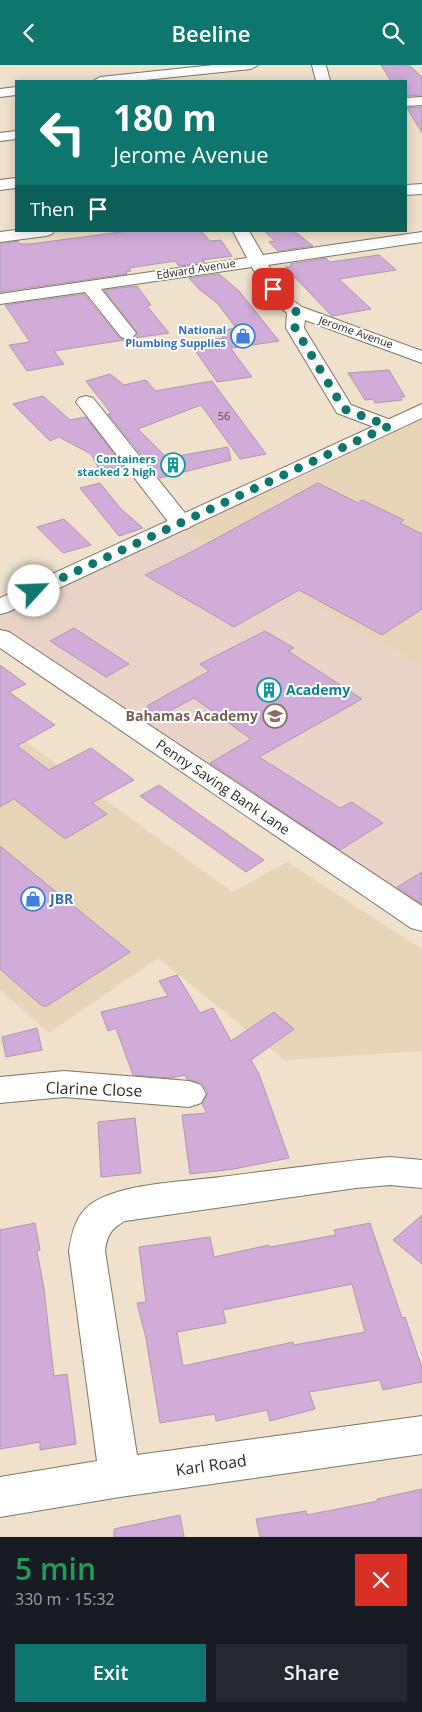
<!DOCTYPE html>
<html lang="en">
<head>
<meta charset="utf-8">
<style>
	:root { --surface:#171b24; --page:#242831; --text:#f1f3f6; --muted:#9ea1a6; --accent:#0f766e }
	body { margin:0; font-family:"Open Sans",sans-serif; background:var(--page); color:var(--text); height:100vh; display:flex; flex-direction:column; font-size:19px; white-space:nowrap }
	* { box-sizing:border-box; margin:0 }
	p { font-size:16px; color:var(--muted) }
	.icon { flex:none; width:28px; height:28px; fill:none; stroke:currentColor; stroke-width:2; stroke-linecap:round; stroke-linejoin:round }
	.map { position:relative; height:1472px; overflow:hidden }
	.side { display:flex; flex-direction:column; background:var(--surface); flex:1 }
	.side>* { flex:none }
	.banner { position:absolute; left:15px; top:15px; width:392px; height:152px; border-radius:0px; box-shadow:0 2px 12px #0003; background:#0f766e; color:#fff; overflow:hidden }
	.pin { position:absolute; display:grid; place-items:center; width:42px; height:42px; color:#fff; margin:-21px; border-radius:10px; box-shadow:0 2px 8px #0006 }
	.me { position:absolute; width:55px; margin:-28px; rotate:65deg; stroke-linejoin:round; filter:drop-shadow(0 0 4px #0008) }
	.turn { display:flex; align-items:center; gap:18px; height:105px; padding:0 15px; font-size:22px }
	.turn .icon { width:65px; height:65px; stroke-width:2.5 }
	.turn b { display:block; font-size:35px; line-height:42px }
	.then { display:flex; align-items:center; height:48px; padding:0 15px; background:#0003; gap:10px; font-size:19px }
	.round { display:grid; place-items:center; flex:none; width:52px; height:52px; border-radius:0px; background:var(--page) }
	.headline { display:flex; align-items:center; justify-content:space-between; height:85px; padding:0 15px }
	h1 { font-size:30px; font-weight:600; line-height:38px; color:#1e9e55 }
	.primary-button { display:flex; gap:10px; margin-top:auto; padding:10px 15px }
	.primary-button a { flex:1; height:58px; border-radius:0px; background:var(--accent); color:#fff; font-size:20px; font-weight:600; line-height:58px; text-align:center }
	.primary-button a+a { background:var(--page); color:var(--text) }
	header { display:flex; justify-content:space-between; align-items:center; height:65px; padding:0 15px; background:var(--accent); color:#fff; font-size:22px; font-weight:600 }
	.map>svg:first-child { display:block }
	.built { fill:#e6d5b9 }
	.education { fill:#ead4c8 }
	.building { fill:#d1acd9; stroke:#aa9bae; fill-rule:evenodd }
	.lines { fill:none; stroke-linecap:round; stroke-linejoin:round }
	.minor-casing { stroke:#817461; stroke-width:2 }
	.major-casing { stroke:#817461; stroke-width:2 }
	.minor { fill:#fff; fill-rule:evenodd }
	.major { fill:#fff; fill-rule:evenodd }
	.route { stroke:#0f766e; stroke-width:9; stroke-dasharray:0 16.2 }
	.labels { text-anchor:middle; stroke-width:4; stroke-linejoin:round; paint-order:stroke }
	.far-street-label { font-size:11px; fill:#302b22; stroke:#fff }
	.far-shop-label { font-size:11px; font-weight:bold; fill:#366cbe; stroke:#fff; text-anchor:end }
	.number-label { font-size:11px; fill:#584b50 }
	.far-culture-label { font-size:11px; font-weight:bold; fill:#0d838f; stroke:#fff; text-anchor:end }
	.culture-label { font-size:14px; font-weight:bold; fill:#0d838f; stroke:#fff; text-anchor:start }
	.education-label { font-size:14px; font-weight:bold; fill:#785e54; stroke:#fff; text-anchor:end }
	.street-label { font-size:14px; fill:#302b22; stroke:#fff }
	.shop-label { font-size:14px; font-weight:bold; fill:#366cbe; stroke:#fff; text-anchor:start }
	.near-street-label { font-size:16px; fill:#302b22; stroke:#fff }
</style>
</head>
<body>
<header><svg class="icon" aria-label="back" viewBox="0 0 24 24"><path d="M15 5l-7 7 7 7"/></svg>Beeline<svg class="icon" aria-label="search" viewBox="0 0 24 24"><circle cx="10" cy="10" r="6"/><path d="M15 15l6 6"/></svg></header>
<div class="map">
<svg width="422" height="1472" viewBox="0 0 422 1472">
	<rect width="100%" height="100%" fill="#efe1cb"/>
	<!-- built -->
	<path class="built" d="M 422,354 L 422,600 L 180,465 L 301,412 Z
		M 0,658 L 232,827 L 287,797 L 422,884 L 422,986 L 284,995 L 158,893 L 49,968 L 0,925 Z"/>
	<!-- education -->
	<path class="education" d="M 180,465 L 422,600 L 422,847 L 0,564 L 0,550 Z"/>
	<!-- building -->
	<path class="building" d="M 381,0 L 409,0 L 422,12 L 422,30 L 406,31 L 406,16 L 391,16 Z
		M 422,42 L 422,68 L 407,43 Z
		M 127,166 L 201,166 L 210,176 L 221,175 L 232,191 L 202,195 L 205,197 L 179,201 L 175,196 L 129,203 L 131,206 L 126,207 L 127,209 L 0,227 L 0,179 L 18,176 L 20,179 L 30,179 Z
		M 264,166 L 294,166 L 313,181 L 278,186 L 269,177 L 275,176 Z
		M 379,190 L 396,205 L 339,214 L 371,244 L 332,251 L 285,202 L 292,201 L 290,199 L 326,193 L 330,197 Z
		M 219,209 L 239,226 L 279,276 L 232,283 L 218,266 L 236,263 L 218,239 L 199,224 L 189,213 Z
		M 137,221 L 151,240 L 147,241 L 169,268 L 134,273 L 137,267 L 104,225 Z
		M 84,229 L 120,273 L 124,275 L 54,286 L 64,299 L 27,306 L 9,280 L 30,277 L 5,240 Z
		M 223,273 L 252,312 L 217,317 L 195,285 L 209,281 L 208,275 Z
		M 389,305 L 405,332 L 400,332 L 402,335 L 375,338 L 373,334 L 365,335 L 348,308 Z
		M 110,309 L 124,320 L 146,315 L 155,326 L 212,316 L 266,389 L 240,394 L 201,340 L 138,364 L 167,393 L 228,382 L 231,395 L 160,413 L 108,349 L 111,348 L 86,316 Z
		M 43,331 L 70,355 L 86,352 L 124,402 L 100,406 L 91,389 L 59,372 L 50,376 L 13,339 Z
		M 100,418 L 121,444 L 143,463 L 119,471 L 80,423 Z
		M 318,418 L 358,438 L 362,435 L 404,455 L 400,458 L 422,469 L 422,544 L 382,570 L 299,525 L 234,562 L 145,510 L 197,484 Z
		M 64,454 L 91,480 L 63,488 L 37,462 Z
		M 74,563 L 129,599 L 106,612 L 50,576 Z
		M 265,566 L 294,583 L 288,586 L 362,634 L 259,692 L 340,743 L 352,737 L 383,758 L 340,785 L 210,698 L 251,674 L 194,633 L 155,654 L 147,641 L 209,606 L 200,599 Z
		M 0,600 L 26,619 L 9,627 L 55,660 L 17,681 L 49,705 L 91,683 L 134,715 L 92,738 L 107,749 L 65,774 L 14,734 L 0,742 Z
		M 159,720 L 200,750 L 264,795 L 246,807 L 140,731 Z
		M 0,781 L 130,887 L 47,941 L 42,941 L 0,904 Z
		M 422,807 L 422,839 L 397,822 Z
		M 177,910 L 200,948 L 213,943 L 231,976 L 274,947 L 294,964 L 251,995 L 259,1009 L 289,1093 L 234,1104 L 190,1109 L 182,1050 L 207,1048 L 202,1039 L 208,1028 L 202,1018 L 187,1014 L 185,1010 L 171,1013 L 133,1010 L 116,963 L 108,966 L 101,947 L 168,931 L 159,916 Z
		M 37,963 L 42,985 L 6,992 L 2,972 Z
		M 135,1053 L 141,1108 L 101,1112 L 98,1057 Z
		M 422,1150 L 422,1199 L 393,1175 Z
		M 35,1158 L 40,1185 L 37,1186 L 44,1224 L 54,1311 L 67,1309 L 76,1379 L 40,1385 L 40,1377 L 0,1384 L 0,1165 Z
		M 370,1158 L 402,1253 L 405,1252 L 422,1303 L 422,1317 L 383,1325 L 380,1315 L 309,1327 L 315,1344 L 270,1356 L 267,1345 L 216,1356 L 215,1349 L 160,1358 L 146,1273 L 137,1238 L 146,1237 L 139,1182 L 210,1172 L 214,1192 L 269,1180 L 270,1182 L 336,1170 L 334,1165 ZM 352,1219 L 365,1267 L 294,1280 L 293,1277 L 183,1301 L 177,1267 L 226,1258 L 223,1245 Z
		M 422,1424 L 422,1472 L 260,1472 L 256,1454 L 306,1446 L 307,1450 L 378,1436 L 377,1434 Z
		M 180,1450 L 184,1472 L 114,1472 L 114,1464 Z"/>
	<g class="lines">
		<!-- minor casing -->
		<g class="minor-casing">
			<path id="minor" d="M 214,0 L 258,0 L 251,4 L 135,16 L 93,16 L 100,12 Z
				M 312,0 L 326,0 L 330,16 L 316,16 Z
				M 16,22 L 16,30 L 0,32 L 0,24 Z
				M 422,32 L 422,40 L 406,41 L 406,33 Z
				M 16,66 L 16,74 L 0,76 L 0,68 Z
				M 16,113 L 16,123 L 0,125 L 0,115 Z
				M 422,119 L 422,129 L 406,130 L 406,120 Z
				M 16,165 L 16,166 L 54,166 L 52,169 L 46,171 L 0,177 L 0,167 Z
				M 233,166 L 249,166 L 263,190 L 422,167 L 422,177 L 268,200 L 289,233 L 302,242 L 422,286 L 422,298 L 305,255 L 304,263 L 351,340 L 396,357 L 399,361 L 396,365 L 389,367 L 382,365 L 337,348 L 286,263 L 287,248 C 270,236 262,220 252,202 L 101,224 L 136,268 L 133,272 L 127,274 L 121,272 L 85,227 L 0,239 L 0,229 L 247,193 Z
				M 86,331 L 93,333 L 189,453 L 192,458 L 189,463 L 181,465 L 173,463 L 76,337 L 79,333 Z
				M 0,565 L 9,567 L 422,841 L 422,866 L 411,863 L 0,583 Z
				M 64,1006 L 189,1016 L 201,1020 L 206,1029 L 201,1038 L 189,1042 L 64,1032 L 0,1038 L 0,1012 Z
				M 390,1092 L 422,1095 L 422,1123 L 390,1120 L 356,1123 L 125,1156 C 111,1164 107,1170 105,1186 L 137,1390 L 422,1351 L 422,1389 L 120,1432 L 0,1452 L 0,1412 L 97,1396 L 69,1186 C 72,1168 75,1151 91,1139 C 120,1118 184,1117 220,1112 C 277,1105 333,1097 390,1092 Z"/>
		</g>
		<!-- major casing -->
		<g class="major-casing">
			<path id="major" d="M 422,339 L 422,353 L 8,547 L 0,549 L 0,533 Z"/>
		</g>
		<!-- minor -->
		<use href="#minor" class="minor"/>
		<!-- major -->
		<use href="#major" class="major"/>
	</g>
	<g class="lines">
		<!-- route -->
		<path class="route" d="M 34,526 L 389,361 L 344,344 L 295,263 L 296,246 L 283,237 L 273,224"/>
	</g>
	<!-- icons -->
	<defs>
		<g id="shop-ring" transform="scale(1.25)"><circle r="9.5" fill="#fff" stroke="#3f7fe0" stroke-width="1.5"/><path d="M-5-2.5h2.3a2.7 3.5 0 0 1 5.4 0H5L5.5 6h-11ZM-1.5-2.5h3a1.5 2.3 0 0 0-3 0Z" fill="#3f7fe0"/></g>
		<g id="building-ring" transform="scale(1.25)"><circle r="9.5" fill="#fff" stroke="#0f9aa8" stroke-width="1.5"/><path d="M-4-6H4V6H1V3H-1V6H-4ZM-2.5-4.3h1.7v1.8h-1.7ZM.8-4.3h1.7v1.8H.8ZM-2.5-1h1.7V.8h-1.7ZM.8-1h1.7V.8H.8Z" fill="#0f9aa8"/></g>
		<g id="school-ring" transform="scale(1.25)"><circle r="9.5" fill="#fff" stroke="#8d6e63" stroke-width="1.5"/><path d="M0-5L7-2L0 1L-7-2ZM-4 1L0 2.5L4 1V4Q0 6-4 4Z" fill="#8d6e63"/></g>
	</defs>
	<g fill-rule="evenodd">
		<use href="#shop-ring" x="243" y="271"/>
		<use href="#building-ring" x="173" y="400"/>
		<use href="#building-ring" x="269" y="625"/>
		<use href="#school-ring" x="275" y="651"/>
		<use href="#shop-ring" x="33" y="834"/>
	</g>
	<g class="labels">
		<!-- far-street labels -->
		<g class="far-street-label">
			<text transform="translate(196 204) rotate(-9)" y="4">Edward Avenue</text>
			<text transform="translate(356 267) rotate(19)" y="4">Jerome Avenue</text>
		</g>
		<!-- far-shop labels -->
		<g class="far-shop-label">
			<text x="226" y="269">National<tspan x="226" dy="13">Plumbing Supplies</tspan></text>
		</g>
		<!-- number labels -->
		<g class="number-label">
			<text x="224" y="355">56</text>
		</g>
		<!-- far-culture labels -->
		<g class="far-culture-label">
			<text x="156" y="398">Containers<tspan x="156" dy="13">stacked 2 high</tspan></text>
		</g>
		<!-- culture labels -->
		<g class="culture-label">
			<text x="286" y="630">Academy</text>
		</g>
		<!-- education labels -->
		<g class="education-label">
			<text x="258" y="656">Bahamas Academy</text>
		</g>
		<!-- street labels -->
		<g class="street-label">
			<text transform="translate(223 722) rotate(34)" y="5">Penny Saving Bank Lane</text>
		</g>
		<!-- shop labels -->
		<g class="shop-label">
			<text x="50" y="839">JBR</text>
		</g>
		<!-- near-street labels -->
		<g class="near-street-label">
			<text transform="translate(94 1024) rotate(2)" y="6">Clarine Close</text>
			<text transform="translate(211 1400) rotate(-8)" y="6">Karl Road</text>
		</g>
	</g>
</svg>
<div class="pin" style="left:273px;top:224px;background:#d93025"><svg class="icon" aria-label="arrive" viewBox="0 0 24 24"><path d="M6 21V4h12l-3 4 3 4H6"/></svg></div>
<svg class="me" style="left:34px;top:526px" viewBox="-20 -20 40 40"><circle r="19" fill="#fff"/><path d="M0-13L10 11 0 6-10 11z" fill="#0f766e"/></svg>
<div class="banner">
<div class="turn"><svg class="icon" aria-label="left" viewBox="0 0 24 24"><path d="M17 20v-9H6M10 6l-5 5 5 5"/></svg><div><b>180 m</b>Jerome Avenue</div></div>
<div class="then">Then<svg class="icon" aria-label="arrive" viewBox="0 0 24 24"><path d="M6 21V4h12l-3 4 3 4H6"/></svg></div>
</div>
</div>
<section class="side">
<div class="headline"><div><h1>5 min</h1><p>330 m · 15:32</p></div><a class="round" style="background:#d93025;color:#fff"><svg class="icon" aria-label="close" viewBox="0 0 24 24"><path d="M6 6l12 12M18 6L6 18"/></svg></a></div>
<div class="primary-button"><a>Exit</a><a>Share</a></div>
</section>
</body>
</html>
